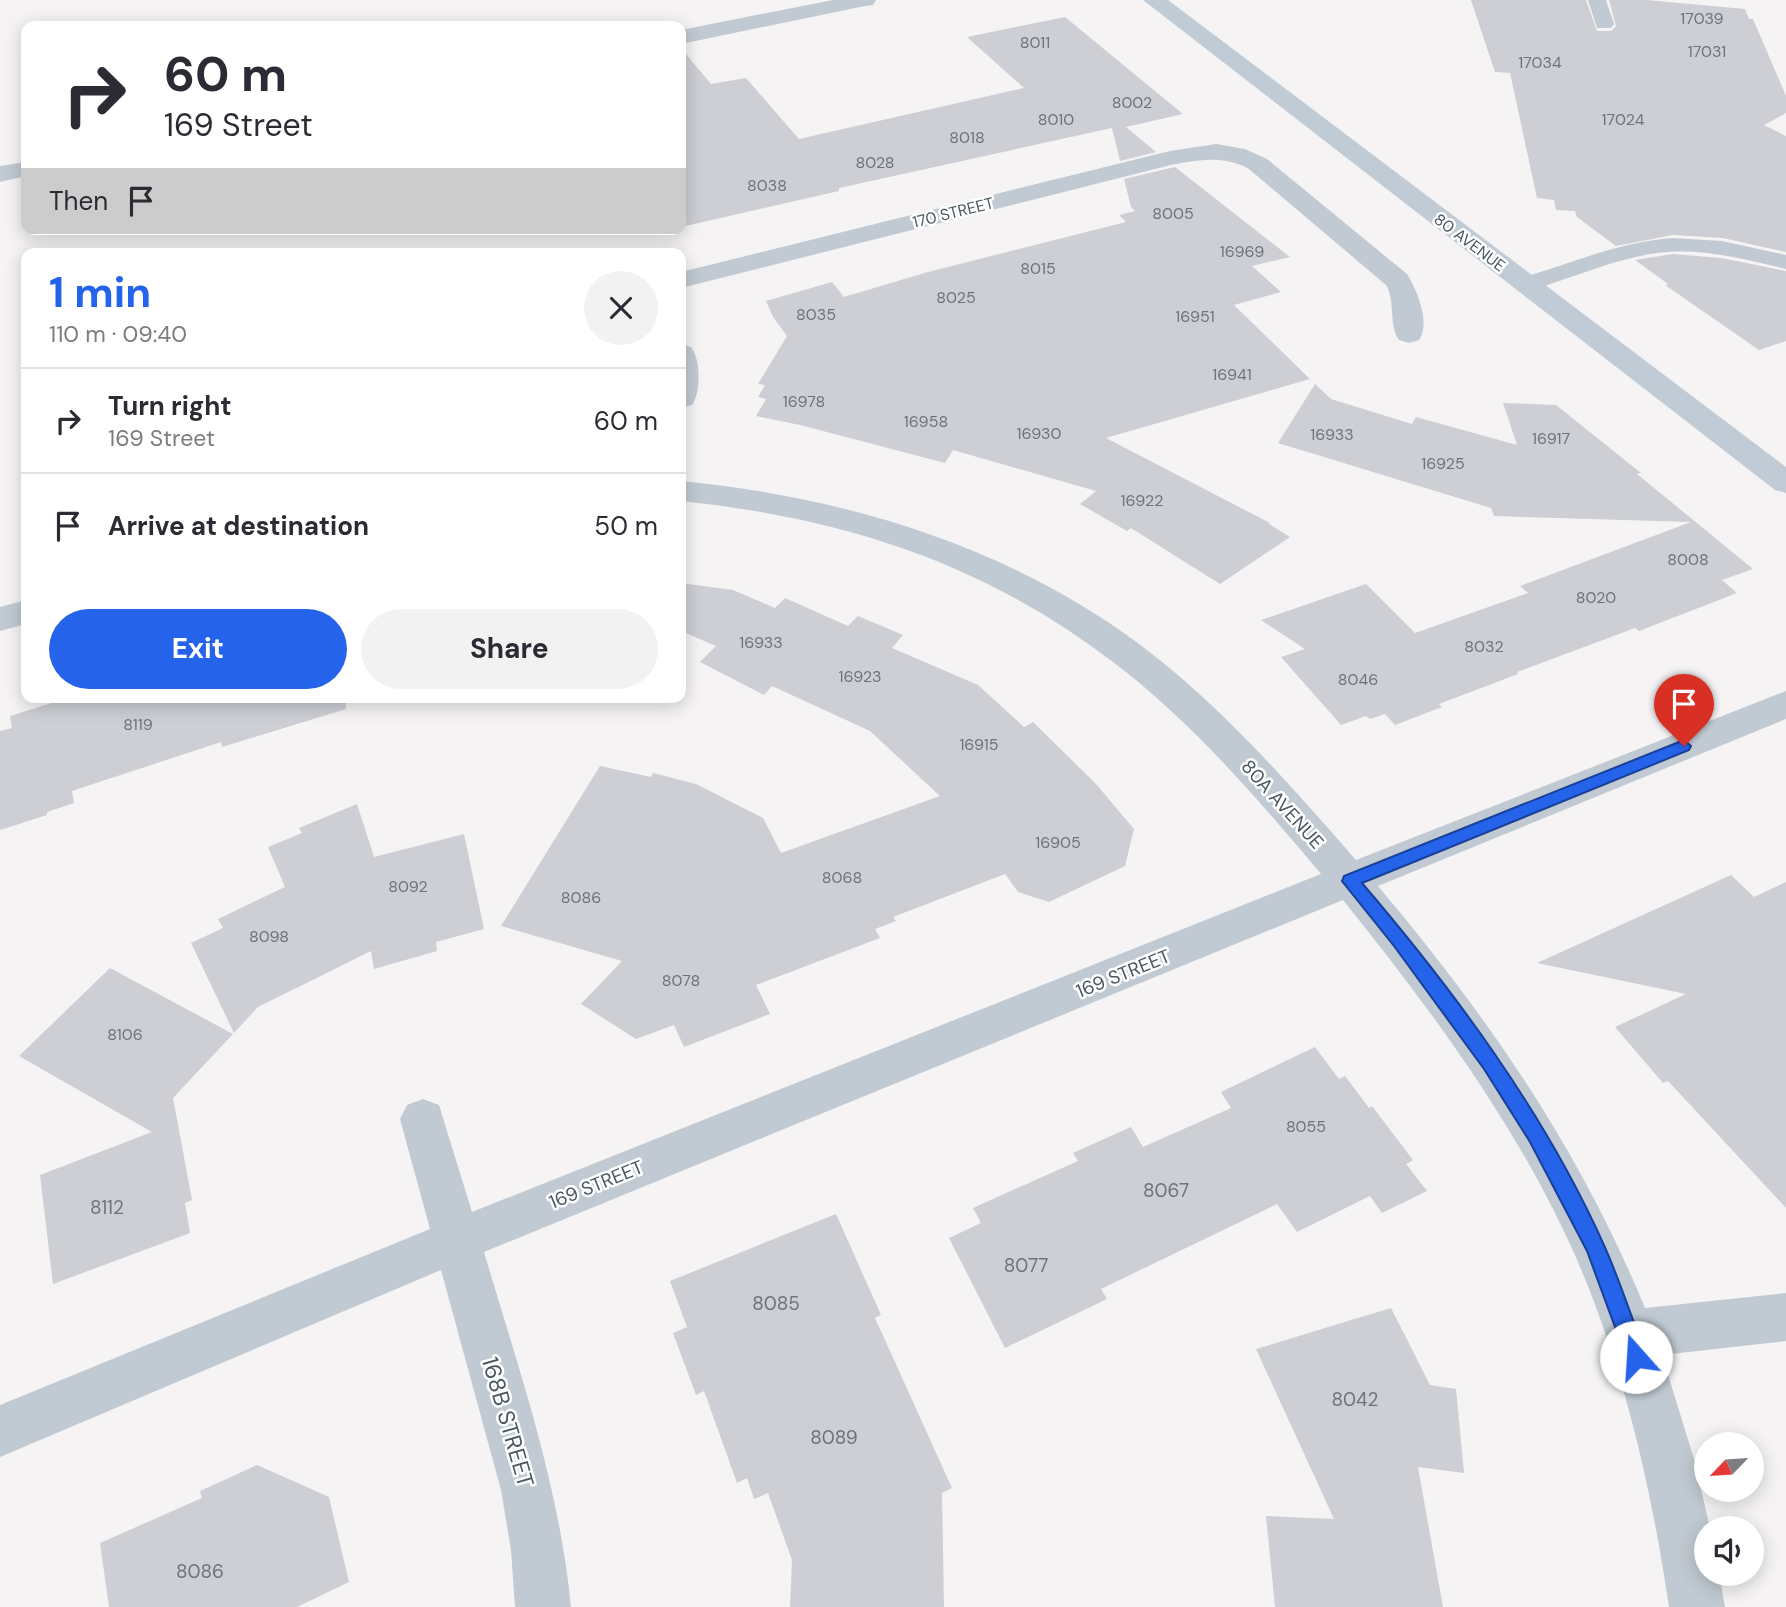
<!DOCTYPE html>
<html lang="en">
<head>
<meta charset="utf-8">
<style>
	:root { --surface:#fff; --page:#f2f2f3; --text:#2b2b33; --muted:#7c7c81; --line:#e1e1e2; --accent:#2563eb }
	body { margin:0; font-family:"DM Sans",sans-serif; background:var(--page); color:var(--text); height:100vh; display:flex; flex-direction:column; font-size:26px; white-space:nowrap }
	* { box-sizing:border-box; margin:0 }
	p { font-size:23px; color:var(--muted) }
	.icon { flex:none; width:38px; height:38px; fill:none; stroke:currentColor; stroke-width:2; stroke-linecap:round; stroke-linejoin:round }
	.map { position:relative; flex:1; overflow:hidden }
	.drawer { position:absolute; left:21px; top:248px; width:665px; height:455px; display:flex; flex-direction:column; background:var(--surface); border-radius:14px; box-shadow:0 4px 18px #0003 }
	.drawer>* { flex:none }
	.banner { position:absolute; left:21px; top:21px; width:665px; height:214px; border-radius:14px; box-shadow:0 4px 18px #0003; background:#fff; color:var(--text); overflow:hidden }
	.needle { width:46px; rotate:245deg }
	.controls { position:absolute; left:1694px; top:1432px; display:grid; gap:14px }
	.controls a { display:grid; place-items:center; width:70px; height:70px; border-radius:50%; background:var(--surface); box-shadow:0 4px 18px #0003; font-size:35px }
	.pin { position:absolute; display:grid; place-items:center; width:60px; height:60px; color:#fff; margin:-72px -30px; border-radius:50% 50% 50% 0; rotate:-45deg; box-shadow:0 0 7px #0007 }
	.pin .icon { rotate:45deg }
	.me { position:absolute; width:77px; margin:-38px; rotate:341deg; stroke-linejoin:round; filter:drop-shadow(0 0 5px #0008) }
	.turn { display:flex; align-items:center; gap:24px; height:147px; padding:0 28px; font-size:32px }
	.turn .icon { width:91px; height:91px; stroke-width:2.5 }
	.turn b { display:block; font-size:49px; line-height:60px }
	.then { display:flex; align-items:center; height:66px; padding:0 28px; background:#0003; gap:14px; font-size:26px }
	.round { display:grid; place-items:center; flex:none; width:74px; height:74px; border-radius:37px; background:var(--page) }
	.head { display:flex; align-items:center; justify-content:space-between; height:119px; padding:0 28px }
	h1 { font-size:42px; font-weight:700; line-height:52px; color:var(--accent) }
	.action { display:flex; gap:14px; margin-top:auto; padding:14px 28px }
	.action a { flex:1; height:80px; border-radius:42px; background:var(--accent); color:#fff; font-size:28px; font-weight:700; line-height:80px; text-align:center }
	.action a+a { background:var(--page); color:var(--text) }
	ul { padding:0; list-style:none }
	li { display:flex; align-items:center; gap:21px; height:105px; padding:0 28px; border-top:2px solid var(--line) }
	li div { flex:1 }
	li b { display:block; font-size:26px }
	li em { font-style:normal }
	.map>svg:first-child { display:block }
	.building { fill:#cdcfd5 }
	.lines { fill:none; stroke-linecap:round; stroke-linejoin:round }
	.lane { fill:#c1cad2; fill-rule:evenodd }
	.street { fill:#c1cad2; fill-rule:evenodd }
	.secondary { fill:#c1cbd6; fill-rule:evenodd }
	.route { fill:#2563eb; stroke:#184099; stroke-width:2 }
	.labels { text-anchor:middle; stroke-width:5; stroke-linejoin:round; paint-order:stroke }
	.number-label { font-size:16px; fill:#6b747e }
	.far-street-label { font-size:16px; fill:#4a5661; stroke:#fff }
	.street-label { font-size:19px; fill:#4a5661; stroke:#fff }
	.near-number-label { font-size:19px; fill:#6b747e }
	.near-street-label { font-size:23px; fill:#4a5661; stroke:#fff }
</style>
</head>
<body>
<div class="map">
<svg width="1786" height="1607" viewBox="0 0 1786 1607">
	<rect width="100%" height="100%" fill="#f5f3f3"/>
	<!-- building -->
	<path class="building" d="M 1471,0 L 1586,0 L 1597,31 L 1611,31 L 1616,26 L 1609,0 L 1646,0 L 1745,9 L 1749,19 L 1753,19 L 1786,96 L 1786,113 L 1764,125 L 1786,136 L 1786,252 L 1723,238 L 1673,235 L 1616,246 L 1577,217 L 1575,211 L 1556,210 L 1554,200 L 1537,198 L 1510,73 L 1495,72 Z
		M 1065,17 L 1183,114 L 1126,127 L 1156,152 L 1120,161 L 1112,128 L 839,188 L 839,191 L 681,227 L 681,48 L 711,84 L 746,78 L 799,139 L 1024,88 L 967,37 Z
		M 1175,167 L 1290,257 L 1252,266 L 1281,292 L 1234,305 L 1310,379 L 1106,438 L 1270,523 L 1269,524 L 1290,537 L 1220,584 L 1131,528 L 1127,531 L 1080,504 L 1096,491 L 953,450 L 945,463 L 800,425 L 756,416 L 766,399 L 758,397 L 765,385 L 758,384 L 787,336 L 773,317 L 766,301 L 832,282 L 844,297 L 928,272 L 1126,222 L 1119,215 L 1135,211 L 1131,207 L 1124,179 Z
		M 1673,254 L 1721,258 L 1786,271 L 1786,341 L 1759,350 L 1665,285 L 1668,284 L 1635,260 Z
		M 1315,384 L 1331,399 L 1412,424 L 1416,417 L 1517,445 L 1503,403 L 1556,405 L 1641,473 L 1637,474 L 1753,569 L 1722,580 L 1737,593 L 1639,631 L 1635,628 L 1517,672 L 1518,674 L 1439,704 L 1442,707 L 1395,725 L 1385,714 L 1370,719 L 1366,716 L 1341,725 L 1281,657 L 1305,649 L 1261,620 L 1366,584 L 1415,633 L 1528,593 L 1520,586 L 1691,522 L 1494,516 L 1491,508 L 1278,443 Z
		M 681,583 L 733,590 L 775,608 L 785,598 L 848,626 L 858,616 L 903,635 L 892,648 L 978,685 L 1024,727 L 1033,722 L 1096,784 L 1134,829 L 1125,866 L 1049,902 L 1018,892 L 1005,874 L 893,917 L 896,921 L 875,929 L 880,938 L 756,985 L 770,1014 L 684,1047 L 674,1025 L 636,1039 L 581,1004 L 622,961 L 501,926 L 600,766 L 651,777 L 653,773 L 696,784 L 763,818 L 781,853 L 940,796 L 870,731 L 772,686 L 764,695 L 700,662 L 716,646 L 681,631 Z
		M 68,698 L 345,698 L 346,709 L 222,747 L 221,742 L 72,791 L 74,803 L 47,812 L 47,815 L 0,830 L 0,731 L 12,728 L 10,716 Z
		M 357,804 L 374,857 L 464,834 L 484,929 L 436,942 L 437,951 L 374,969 L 371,951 L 258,1007 L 234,1033 L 191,943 L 223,928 L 218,919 L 285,887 L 268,847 L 302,833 L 299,828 Z
		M 1731,875 L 1754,897 L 1786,882 L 1786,1208 L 1668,1081 L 1663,1083 L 1615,1027 L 1686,994 L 1537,963 Z
		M 110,968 L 233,1034 L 173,1098 L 192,1200 L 185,1203 L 190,1233 L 53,1284 L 40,1175 L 152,1132 L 19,1056 Z
		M 1315,1047 L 1339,1079 L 1345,1076 L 1369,1108 L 1372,1106 L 1413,1160 L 1406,1164 L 1427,1191 L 1382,1213 L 1370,1196 L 1297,1232 L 1277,1204 L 1101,1289 L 1107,1299 L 1005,1348 L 949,1238 L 981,1223 L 973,1208 L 1078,1161 L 1073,1153 L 1131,1127 L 1143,1147 L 1231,1108 L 1221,1092 Z
		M 836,1214 L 881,1315 L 875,1318 L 952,1488 L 942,1493 L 944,1607 L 790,1607 L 792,1560 L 768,1493 L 754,1499 L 747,1478 L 737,1483 L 704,1391 L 696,1395 L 673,1333 L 687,1327 L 670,1281 Z
		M 1391,1308 L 1430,1385 L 1456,1389 L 1464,1473 L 1418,1467 L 1443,1607 L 1275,1607 L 1266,1516 L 1334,1519 L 1256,1349 Z
		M 257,1465 L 329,1497 L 349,1582 L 297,1607 L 109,1607 L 100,1543 L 202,1498 L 200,1491 Z"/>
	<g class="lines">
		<!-- lane -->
		<path class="lane" d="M 1588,0 L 1606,0 L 1614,24 L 1611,28 L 1597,28 Z
			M 1673,238 L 1722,241 L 1786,255 L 1786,269 C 1744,259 1700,247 1657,253 C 1612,259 1570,280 1526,291 L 1518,289 L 1514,284 L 1518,279 C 1569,264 1619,242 1673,238 Z"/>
		<!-- street -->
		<path class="street" d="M 833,0 L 876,0 L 873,5 L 865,6 L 681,44 L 681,30 Z
			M 1216,144 L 1245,149 L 1267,159 L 1407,274 C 1417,290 1431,323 1419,340 L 1409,343 L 1399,340 C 1388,324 1396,302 1386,285 L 1249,169 C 1223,155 1199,160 1171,165 L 681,288 L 681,272 L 1170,151 Z
			M 26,162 L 26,176 L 0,182 L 0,166 Z
			M 681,344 L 691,347 C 701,360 701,392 692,405 L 681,408 Z
			M 681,481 C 845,497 1005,545 1139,644 C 1221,705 1289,784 1356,860 L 1786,691 L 1786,719 L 1378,886 C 1489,1018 1579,1148 1645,1308 L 1786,1293 L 1786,1341 L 1662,1355 L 1694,1459 L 1710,1528 L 1706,1528 L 1706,1573 L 1719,1573 L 1725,1607 L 1669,1607 C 1652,1492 1626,1377 1581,1269 C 1524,1135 1434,1013 1343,900 L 484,1252 C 519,1370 559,1484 571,1607 L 515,1607 L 511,1550 L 501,1490 L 441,1270 L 0,1457 L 0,1405 L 430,1229 L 400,1119 L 407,1105 L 423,1099 L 439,1105 L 472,1212 L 1321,874 C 1258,799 1192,722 1113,662 C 982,562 843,518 681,501 Z
			M 26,600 L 26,624 L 0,631 L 0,607 Z"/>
		<!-- secondary -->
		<path class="secondary" d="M 1143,0 L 1168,0 L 1786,467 L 1786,493 L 1775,490 Z"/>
	</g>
	<!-- route -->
	<path class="route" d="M 1684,740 L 1691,746 L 1689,750 L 1362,883 C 1455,992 1544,1112 1603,1243 C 1620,1280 1632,1320 1647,1357 L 1644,1365 L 1636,1368 L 1629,1365 L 1587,1251 L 1530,1142 L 1484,1069 L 1394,946 L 1342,881 L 1344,876 Z"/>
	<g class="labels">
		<!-- number labels -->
		<g class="number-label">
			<text x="1702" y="24">17039</text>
			<text x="1035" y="48">8011</text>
			<text x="1707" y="57">17031</text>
			<text x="1540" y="68">17034</text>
			<text x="1132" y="108">8002</text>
			<text x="1056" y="125">8010</text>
			<text x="1623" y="125">17024</text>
			<text x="967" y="143">8018</text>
			<text x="875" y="168">8028</text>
			<text x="767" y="191">8038</text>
			<text x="1173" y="219">8005</text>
			<text x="1242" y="257">16969</text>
			<text x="1038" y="274">8015</text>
			<text x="956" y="303">8025</text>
			<text x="816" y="320">8035</text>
			<text x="1195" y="322">16951</text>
			<text x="1232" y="380">16941</text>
			<text x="804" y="407">16978</text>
			<text x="926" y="427">16958</text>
			<text x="1039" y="439">16930</text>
			<text x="1332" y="440">16933</text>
			<text x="1551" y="444">16917</text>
			<text x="1443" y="469">16925</text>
			<text x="1142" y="506">16922</text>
			<text x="1688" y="565">8008</text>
			<text x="1596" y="603">8020</text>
			<text x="761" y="648">16933</text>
			<text x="1484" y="652">8032</text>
			<text x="860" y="682">16923</text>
			<text x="1358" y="685">8046</text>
			<text x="138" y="730">8119</text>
			<text x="979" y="750">16915</text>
			<text x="1058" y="848">16905</text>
			<text x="842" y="883">8068</text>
			<text x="408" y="892">8092</text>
			<text x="581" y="903">8086</text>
			<text x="269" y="942">8098</text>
			<text x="681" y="986">8078</text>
			<text x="125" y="1040">8106</text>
			<text x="1306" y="1132">8055</text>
		</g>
		<!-- far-street labels -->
		<g class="far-street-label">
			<text transform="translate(953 212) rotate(-14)" y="6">170 STREET</text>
			<text transform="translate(1470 242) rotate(37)" y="6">80 AVENUE</text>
		</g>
		<!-- street labels -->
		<g class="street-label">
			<text transform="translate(1283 804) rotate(48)" y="7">80A AVENUE</text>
			<text transform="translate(1123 973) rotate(-22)" y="7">169 STREET</text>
			<text transform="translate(596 1184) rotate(-22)" y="7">169 STREET</text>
		</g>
		<!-- near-number labels -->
		<g class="near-number-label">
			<text x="1166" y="1197">8067</text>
			<text x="107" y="1214">8112</text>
			<text x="1026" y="1272">8077</text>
			<text x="776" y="1310">8085</text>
			<text x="1355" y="1406">8042</text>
			<text x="834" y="1444">8089</text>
			<text x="200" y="1578">8086</text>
		</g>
		<!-- near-street labels -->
		<g class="near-street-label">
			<text transform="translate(508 1422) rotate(74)" y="8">168B STREET</text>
		</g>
	</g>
</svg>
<div class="controls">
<a><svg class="needle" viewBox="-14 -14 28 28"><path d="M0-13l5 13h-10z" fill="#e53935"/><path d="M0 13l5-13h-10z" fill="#7c7c81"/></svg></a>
<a><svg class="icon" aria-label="sound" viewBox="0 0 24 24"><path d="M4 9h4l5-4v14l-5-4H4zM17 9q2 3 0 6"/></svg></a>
</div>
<div class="pin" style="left:1684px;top:746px;background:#d93025"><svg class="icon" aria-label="arrive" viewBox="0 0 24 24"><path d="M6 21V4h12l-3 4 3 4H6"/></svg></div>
<svg class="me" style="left:1636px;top:1357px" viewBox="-20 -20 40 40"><circle r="19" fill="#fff"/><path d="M0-13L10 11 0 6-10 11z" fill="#2563eb"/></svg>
<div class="banner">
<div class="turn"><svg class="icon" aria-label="right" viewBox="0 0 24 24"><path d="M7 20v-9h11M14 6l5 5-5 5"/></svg><div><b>60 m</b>169 Street</div></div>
<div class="then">Then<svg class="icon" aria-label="arrive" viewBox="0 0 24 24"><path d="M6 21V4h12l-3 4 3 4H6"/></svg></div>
</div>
<section class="drawer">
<div class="head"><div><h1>1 min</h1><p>110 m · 09:40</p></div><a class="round"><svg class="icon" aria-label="close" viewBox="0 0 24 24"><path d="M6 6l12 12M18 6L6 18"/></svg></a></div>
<ul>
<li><svg class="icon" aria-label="right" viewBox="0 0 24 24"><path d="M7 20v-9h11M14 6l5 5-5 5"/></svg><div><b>Turn right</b><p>169 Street</p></div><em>60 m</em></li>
<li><svg class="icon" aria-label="arrive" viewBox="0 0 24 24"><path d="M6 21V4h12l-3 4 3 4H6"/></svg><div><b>Arrive at destination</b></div><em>50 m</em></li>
</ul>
<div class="action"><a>Exit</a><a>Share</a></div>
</section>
</div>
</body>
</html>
